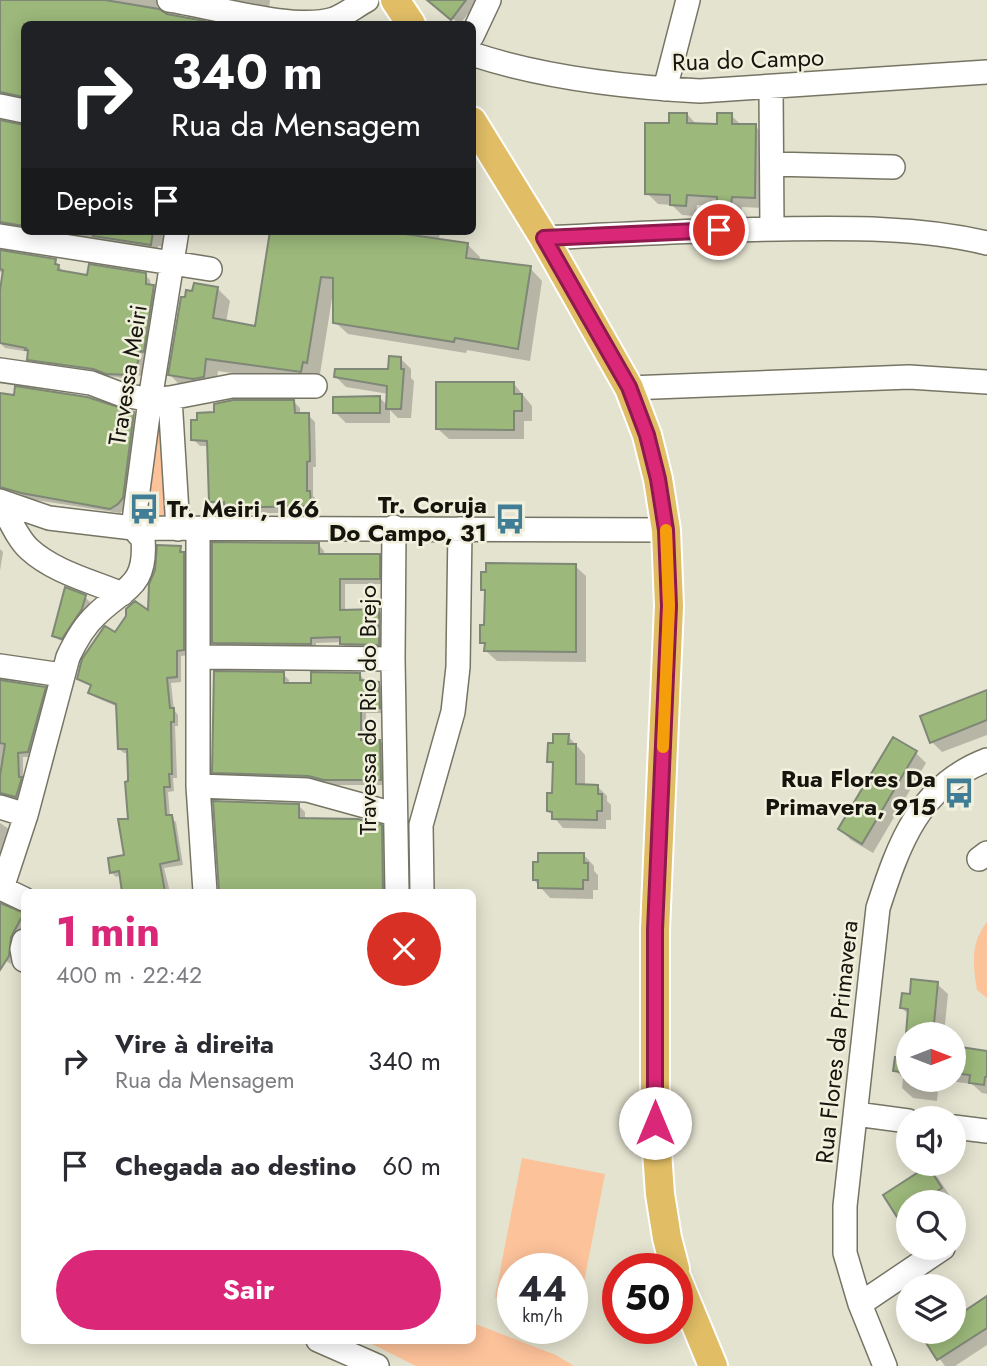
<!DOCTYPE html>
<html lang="pt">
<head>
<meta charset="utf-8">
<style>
	:root { --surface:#fff; --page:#f7f7f7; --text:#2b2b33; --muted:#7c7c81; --accent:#db2777 }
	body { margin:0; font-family:Jost,sans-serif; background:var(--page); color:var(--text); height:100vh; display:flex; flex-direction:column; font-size:26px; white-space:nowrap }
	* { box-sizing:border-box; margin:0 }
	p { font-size:23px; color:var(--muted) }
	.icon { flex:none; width:38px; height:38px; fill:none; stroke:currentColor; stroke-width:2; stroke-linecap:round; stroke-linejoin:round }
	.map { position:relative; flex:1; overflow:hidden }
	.details { position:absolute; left:21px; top:889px; width:455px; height:455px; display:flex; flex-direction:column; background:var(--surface); border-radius:10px; box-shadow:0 4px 18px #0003 }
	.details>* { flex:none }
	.hud { position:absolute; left:21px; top:21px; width:455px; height:214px; border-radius:10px; box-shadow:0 4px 18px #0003; background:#202124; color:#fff; overflow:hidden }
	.needle { width:46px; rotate:90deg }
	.fabs { position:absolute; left:896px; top:1022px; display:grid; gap:14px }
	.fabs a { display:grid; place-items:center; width:70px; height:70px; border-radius:50%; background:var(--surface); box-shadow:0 4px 18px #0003; font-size:35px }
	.speed { position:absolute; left:497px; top:1253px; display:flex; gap:14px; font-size:35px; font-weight:700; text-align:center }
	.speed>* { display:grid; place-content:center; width:91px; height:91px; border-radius:50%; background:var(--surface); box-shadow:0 4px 18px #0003; line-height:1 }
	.speed small { font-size:18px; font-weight:400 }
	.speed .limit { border:10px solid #d22; background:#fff; color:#111 }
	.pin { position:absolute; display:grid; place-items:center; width:60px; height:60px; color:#fff; margin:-30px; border:4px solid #fff; border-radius:50%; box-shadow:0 2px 7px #0007 }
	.me { position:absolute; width:77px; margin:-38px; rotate:0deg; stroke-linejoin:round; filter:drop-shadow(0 0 5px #0008) }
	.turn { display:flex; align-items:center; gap:24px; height:147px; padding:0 35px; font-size:32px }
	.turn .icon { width:91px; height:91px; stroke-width:2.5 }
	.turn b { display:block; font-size:49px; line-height:60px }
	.then { display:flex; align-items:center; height:66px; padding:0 35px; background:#0003; gap:14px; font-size:26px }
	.round { display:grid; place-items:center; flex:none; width:74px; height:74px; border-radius:37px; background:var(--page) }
	.summary { display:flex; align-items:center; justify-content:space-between; height:119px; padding:0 35px }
	h1 { font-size:42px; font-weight:700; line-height:52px; color:var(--accent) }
	.action { display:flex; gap:14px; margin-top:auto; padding:14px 35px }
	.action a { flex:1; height:80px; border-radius:42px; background:var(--accent); color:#fff; font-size:28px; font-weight:700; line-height:80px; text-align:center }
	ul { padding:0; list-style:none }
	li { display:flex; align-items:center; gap:21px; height:105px; padding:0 35px }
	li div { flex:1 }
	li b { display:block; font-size:26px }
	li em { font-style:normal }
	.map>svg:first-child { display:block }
	.green { fill:#fcc29a }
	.shadow { fill:#0003 }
	.building { fill:#9cb87a; stroke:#7f8777; stroke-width:2 }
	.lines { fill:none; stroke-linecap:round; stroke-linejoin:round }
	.minor-casing { stroke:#767564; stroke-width:26 }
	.major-casing { stroke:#fff; stroke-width:32 }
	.minor { stroke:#fff; stroke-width:23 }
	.major { stroke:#e1be66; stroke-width:28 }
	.route-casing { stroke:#8e194d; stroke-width:18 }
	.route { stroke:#db2777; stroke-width:12 }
	.slow { stroke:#f59e0b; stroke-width:12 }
	.labels { text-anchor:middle; stroke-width:5; stroke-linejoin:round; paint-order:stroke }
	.street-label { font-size:24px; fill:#15150e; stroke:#f1f0dd }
	.poi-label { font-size:24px; font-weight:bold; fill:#15150e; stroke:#f1f0dd; text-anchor:end }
</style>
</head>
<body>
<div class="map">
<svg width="987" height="1366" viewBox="0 0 987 1366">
	<rect width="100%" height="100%" fill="#e4e3d0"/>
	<!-- green -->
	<path class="green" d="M 150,417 L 167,420 L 170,521 L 141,516 Z
		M 987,922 L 987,998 L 977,990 C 973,965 970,943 987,922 Z
		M 522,1158 L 605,1174 L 578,1313 L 572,1312 L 572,1269 L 513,1269 L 513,1301 L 495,1297 Z
		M 473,1323 L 556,1355 L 574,1366 L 416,1366 L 366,1341 L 472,1340 Z"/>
	<!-- shadow -->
	<path class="shadow" d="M 0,0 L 163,0 L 161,6 L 162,13 L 196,22 L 199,24 L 24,24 L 24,102 L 0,101 Z
		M 220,0 L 270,0 L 269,10 Z
		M 427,0 L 479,0 L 460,24 Z
		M 687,114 L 697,125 L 719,125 L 731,115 L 742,126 L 755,126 L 766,137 L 765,208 L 742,207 L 741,215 L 729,214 L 721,206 L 697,205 L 696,216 L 682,215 L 672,205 L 658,204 L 647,193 L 671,125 Z
		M 0,121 L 24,126 L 24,231 L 171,231 L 164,247 L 158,246 L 157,251 L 7,228 L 0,222 Z
		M 272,231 L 440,231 L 439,240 L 467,244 L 480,257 L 479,261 L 530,268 L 542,281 L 530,361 L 467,350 L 466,353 L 348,334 L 335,322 L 335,292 L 333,292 L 320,374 L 315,373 L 313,384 L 218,371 L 216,389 L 182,387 L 170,375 L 217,288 L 230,301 L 226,322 L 256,328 Z
		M 0,257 L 55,261 L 64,273 L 89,277 L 145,275 L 150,280 L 151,286 L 159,292 L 149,356 L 145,355 L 142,376 L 136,375 L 135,380 L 35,365 L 29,359 L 30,352 L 5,348 L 0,343 L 0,301 L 4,273 L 0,272 Z
		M 400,358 L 411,369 L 411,378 L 414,381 L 411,418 L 398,418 L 390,410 L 390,423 L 346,423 L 335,412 L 379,397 L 388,406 L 389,394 L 346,387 L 336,377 L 390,371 Z
		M 514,384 L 532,406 L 532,421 L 524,421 L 524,439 L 449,439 L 438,429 Z
		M 0,395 L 133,413 L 140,420 L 129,505 L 120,513 L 29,499 L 17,492 L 0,489 Z
		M 294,402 L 300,408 L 300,415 L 308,415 L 315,422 L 316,467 L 313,467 L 313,496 L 316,499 L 317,512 L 232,514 L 226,508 L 217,508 L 210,501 L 209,446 L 200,446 L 193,439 Z
		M 318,544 L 324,551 L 324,556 L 379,555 L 385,561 L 385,584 L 345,584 L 345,612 L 379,611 L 385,617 L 384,650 L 348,650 L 342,642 L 316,643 L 316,649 L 220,648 L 214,642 Z
		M 180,548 L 188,559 L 188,655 L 181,656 L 181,682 L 171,683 L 174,710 L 178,715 L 178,726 L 175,726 L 177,778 L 173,778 L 174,791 L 168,792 L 170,817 L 176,822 L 183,865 L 164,868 L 170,892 L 124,892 L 122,875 L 116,877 L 111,872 L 126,857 L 130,820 L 129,753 L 124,753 L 119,749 L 118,707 L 95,697 L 90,692 L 92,687 L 79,679 L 116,634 L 150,613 Z
		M 0,549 L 3,552 L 0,571 Z
		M 575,566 L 586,576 L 586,662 L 497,661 L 486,651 L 486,646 L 482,642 L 486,627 L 487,593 L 483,589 Z
		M 85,597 L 90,602 L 86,614 L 67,642 L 59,640 L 54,635 Z
		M 283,674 L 289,680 L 289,685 L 313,685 L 360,674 L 365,682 L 379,684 L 385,690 L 385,713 L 366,713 L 366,742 L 380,741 L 386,747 L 386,785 L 331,785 L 220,778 L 214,772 Z
		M 0,682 L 45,688 L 50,693 L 33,757 L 23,757 L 23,780 L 26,783 L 21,801 L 3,797 L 0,799 Z
		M 987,691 L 987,735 L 942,752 L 932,742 Z
		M 568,736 L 585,755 L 585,786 L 597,786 L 607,796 L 607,801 L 611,805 L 611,820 L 606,820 L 606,829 L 563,828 L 549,811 L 554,795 L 555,766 L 549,761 Z
		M 916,753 L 926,763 L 873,853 L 851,840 L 840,829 Z
		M 298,805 L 305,812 L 305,819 L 381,827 L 388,833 L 389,892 L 220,892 Z
		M 0,823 L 12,831 L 0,867 Z
		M 584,855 L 594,866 L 594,871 L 598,875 L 598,890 L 593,890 L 593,899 L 550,898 L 534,880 L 539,863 Z
		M 0,905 L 24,914 L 24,927 L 15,943 L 11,964 L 0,957 Z
		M 937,984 L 948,994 L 944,1034 L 908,1034 L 908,1080 L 939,1080 L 937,1101 L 913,1098 L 902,1088 L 903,1078 L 895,1070 L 905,1060 L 909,1015 L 902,1008 L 912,996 Z
		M 954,1048 L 987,1053 L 987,1094 L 982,1093 L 972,1084 L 941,1080 L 954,1080 Z
		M 928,1168 L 938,1178 L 952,1199 L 947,1202 L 908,1202 L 908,1226 L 899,1216 L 885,1196 Z
		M 987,1298 L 987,1345 L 955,1366 L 945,1366 L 925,1339 L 936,1332 L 954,1332 L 954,1320 Z"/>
	<!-- building -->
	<path class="building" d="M 0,0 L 105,0 L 159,9 L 167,14 L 205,21 L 205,24 L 24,24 L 24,97 L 0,92 Z
		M 427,0 L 466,0 L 451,20 Z
		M 669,113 L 687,113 L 687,123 L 717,124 L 717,113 L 732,113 L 732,124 L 756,124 L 755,198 L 732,197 L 731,205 L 717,204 L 717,197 L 687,195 L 686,206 L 670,205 L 670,195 L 645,194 L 645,123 L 669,123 Z
		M 0,120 L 24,125 L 24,226 L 0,222 Z
		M 94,231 L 153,231 L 151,245 L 93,236 Z
		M 270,231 L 384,231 L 468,243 L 466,258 L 531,266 L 518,349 L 455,338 L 454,342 L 333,323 L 333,278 L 321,277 L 307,363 L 303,362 L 301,372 L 206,359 L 204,377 L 193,379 L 168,375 L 181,297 L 185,297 L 186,290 L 192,291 L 194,283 L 218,287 L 213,318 L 255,326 Z
		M 0,250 L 56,259 L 55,264 L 59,265 L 58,270 L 87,275 L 89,264 L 146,273 L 146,284 L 154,285 L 144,352 L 140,351 L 136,371 L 131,371 L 130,375 L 106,374 L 93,369 L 27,360 L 28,350 L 25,350 L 26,348 L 0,343 L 0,290 L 3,270 L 0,269 Z
		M 389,356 L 401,357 L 401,369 L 404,369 L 401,409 L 386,409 L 387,386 L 334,377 L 335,369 L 388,369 Z
		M 436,382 L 514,382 L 514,394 L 522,394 L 522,411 L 514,411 L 514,430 L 436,429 Z
		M 15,386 L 87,397 L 134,412 L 123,498 L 118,504 L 110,509 L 21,493 L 0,487 L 0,393 L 14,395 Z
		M 380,396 L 380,413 L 333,413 L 333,397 Z
		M 233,400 L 294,400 L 295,413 L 309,413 L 310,461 L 307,462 L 307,491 L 310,491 L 311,506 L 224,508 L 224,502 L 209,502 L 207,441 L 191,440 L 191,420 L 197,420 L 197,413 L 214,412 L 214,404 Z
		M 212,542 L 319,543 L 319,554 L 380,554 L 380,579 L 340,579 L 340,610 L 379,609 L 379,645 L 340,644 L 340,637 L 311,638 L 311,644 L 212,643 Z
		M 157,545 L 181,546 L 180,552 L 184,552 L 184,650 L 177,651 L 177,677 L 167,678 L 170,708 L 174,708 L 174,722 L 171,722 L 172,774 L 169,774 L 170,787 L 164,787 L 166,815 L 172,815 L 179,860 L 160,864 L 165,892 L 122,892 L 119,871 L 110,873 L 108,858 L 124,855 L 118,819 L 128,819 L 125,782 L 128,781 L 128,777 L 127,749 L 118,749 L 116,704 L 88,693 L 91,685 L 77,679 L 82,659 L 104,627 L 105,626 L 115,632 L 126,616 L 126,609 L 135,601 L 148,610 L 149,584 L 155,570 Z
		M 486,563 L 576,564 L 576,652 L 484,651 L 485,643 L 480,643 L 480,625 L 484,625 L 485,590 L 481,590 L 481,572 L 486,572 Z
		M 65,587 L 86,595 L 82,609 L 62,639 L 52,636 Z
		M 214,671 L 284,672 L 284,683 L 311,683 L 311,672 L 360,673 L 360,680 L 379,682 L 380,708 L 361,708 L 361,740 L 380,740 L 381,780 L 324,780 L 308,776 L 212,773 Z
		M 0,680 L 46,687 L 28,752 L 18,753 L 19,777 L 22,777 L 16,797 L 0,793 L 0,776 L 5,744 L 0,743 Z
		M 987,690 L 987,720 L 930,743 L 920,716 Z
		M 553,734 L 569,734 L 568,744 L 576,744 L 576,784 L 598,785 L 598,794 L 602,794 L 602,811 L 597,811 L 597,820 L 552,819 L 552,812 L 547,811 L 547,793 L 552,793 L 553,762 L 547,762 L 548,743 L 553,743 Z
		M 893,737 L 917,751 L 862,844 L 838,829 Z
		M 213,801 L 299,804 L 299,818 L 358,819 L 382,825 L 383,892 L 219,892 Z
		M 538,853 L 584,853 L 584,863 L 588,863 L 588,880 L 583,880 L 583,889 L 538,888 L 538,880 L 533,880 L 533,862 L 538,862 Z
		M 0,903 L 24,913 L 11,937 L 9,956 L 0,970 Z
		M 911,979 L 938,982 L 933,1034 L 906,1034 L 908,1009 L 900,1008 L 902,993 L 910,994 Z
		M 954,1046 L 987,1051 L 987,1077 L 985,1077 L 984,1085 L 969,1083 L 970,1075 L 954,1073 Z
		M 895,1057 L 908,1058 L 908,1073 L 893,1071 Z
		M 928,1166 L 942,1188 L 920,1202 L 908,1202 L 908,1210 L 897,1217 L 883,1195 Z
		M 987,1296 L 987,1328 L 937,1360 L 923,1338 L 933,1332 L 954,1332 L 954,1318 Z"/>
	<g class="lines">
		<!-- minor casing -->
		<g class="minor-casing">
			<path id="minor" d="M 169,0 C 212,6 294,32 334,19 C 345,15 356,6 367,0
				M 472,36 L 489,0
				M 472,54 C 544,78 625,87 700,91 L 987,72
				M 771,88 L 772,229
				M 665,89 L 688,0
				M 0,106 L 24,111
				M 772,164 L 893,167
				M 0,236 L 210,269
				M 544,238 C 623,234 701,230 779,229 C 849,228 919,227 987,243
				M 0,370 L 91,383 L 120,394 L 150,400 L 170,398 L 232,386 L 315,386
				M 629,388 L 909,377 L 987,382
				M 170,398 L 178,529
				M 0,501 L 49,518 L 133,528 L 666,530
				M 0,503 C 9,517 17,538 29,549 C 54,572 91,581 122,594
				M 394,527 L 393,659 L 397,892
				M 198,529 L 198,786 L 205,892
				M 198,657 L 393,659
				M 0,666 L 62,675
				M 198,786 L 307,790 L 394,814
				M 0,807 L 26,815
				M 979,859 L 987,853
				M 422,892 L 421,825 L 453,712 L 458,667 L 460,529
				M 24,899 L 5,890 L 3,885 L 26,815 L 68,657 C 75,642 84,626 96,615 C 124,587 147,588 143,539 L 133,528 L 150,400 L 177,231
				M 24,941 L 22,949 L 24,960
				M 856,1114 L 908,1121
				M 954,1127 L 987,1131
				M 860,1304 L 943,1248
				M 318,1340 L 377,1366
				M 885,1366 L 860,1304 L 845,1253 L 845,1206 L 878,908 C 899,843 919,786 987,760"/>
		</g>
		<!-- major casing -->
		<g class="major-casing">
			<path id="major" d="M 395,0 L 411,24
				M 472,121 L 544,238 L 629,388 L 647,435 L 658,479 L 666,530 L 669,606 L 655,930 L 655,1123 L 660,1194 L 667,1238 L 675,1269
				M 677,1279 L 713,1366"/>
		</g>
		<!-- minor -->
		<use href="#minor" class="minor"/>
		<!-- major -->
		<use href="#major" class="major"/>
	</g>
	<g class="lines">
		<!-- route casing -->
		<g class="route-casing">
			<path id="route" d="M 655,1123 L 655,930 L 669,606 L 666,530 L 658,479 L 647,435 L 629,387 L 544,238 L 719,230"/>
		</g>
		<!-- route -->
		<use href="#route" class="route"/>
		<!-- slow -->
		<path class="slow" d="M 663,747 L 669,606 L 666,530"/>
	</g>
	<!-- icons -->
	<defs>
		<g id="bus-bare" transform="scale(2.415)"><path d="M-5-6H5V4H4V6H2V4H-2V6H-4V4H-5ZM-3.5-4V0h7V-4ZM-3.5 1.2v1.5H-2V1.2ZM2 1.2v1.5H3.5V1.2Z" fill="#417e95" stroke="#f1f0dd" stroke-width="2.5" paint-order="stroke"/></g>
	</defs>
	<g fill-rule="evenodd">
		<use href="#bus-bare" x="144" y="509"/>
		<use href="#bus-bare" x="510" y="519"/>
		<use href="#bus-bare" x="959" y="793"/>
	</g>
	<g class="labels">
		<!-- street labels -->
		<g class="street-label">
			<text transform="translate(748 60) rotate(-2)" y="8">Rua do Campo</text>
			<text transform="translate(128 375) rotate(-81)" y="8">Travessa Meiri</text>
			<text transform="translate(368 710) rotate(-90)" y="8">Travessa do Rio do Brejo</text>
			<text transform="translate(837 1042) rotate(-84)" y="8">Rua Flores da Primavera</text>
		</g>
		<!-- poi labels -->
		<g class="poi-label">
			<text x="487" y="513">Tr. Coruja<tspan x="487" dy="28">Do Campo, 31</tspan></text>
			<text x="167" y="517" text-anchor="start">Tr. Meiri, 166</text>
			<text x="936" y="787">Rua Flores Da<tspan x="936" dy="28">Primavera, 915</tspan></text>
		</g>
	</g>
</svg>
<div class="fabs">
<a><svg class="needle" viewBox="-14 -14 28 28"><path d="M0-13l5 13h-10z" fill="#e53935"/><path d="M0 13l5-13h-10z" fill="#7c7c81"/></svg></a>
<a><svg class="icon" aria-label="sound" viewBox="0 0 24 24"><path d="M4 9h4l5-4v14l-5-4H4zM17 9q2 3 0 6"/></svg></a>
<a><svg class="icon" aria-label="search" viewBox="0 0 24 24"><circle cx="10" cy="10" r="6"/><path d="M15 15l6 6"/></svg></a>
<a><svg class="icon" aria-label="layers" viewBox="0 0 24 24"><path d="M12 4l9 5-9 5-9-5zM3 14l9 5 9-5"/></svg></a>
</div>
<div class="speed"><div>44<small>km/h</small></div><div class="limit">50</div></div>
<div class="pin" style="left:719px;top:230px;background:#d93025"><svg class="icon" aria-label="arrive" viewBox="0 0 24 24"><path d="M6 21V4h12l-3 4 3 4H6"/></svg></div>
<svg class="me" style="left:655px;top:1123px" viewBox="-20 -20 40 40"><circle r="19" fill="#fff"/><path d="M0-13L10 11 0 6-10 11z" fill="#db2777"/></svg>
<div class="hud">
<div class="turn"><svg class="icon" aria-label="right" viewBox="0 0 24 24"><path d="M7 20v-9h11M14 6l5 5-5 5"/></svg><div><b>340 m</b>Rua da Mensagem</div></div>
<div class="then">Depois<svg class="icon" aria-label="arrive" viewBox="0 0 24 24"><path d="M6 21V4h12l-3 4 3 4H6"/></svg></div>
</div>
<section class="details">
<div class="summary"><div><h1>1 min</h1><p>400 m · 22:42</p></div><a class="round" style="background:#d93025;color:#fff"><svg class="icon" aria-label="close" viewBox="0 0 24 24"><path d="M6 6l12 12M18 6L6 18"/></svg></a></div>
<ul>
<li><svg class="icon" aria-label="right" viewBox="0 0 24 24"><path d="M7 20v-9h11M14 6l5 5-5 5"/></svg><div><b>Vire à direita</b><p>Rua da Mensagem</p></div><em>340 m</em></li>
<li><svg class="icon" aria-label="arrive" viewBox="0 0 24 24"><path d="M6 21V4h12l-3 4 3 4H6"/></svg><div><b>Chegada ao destino</b></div><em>60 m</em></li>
</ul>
<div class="action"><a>Sair</a></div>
</section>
</div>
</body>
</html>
